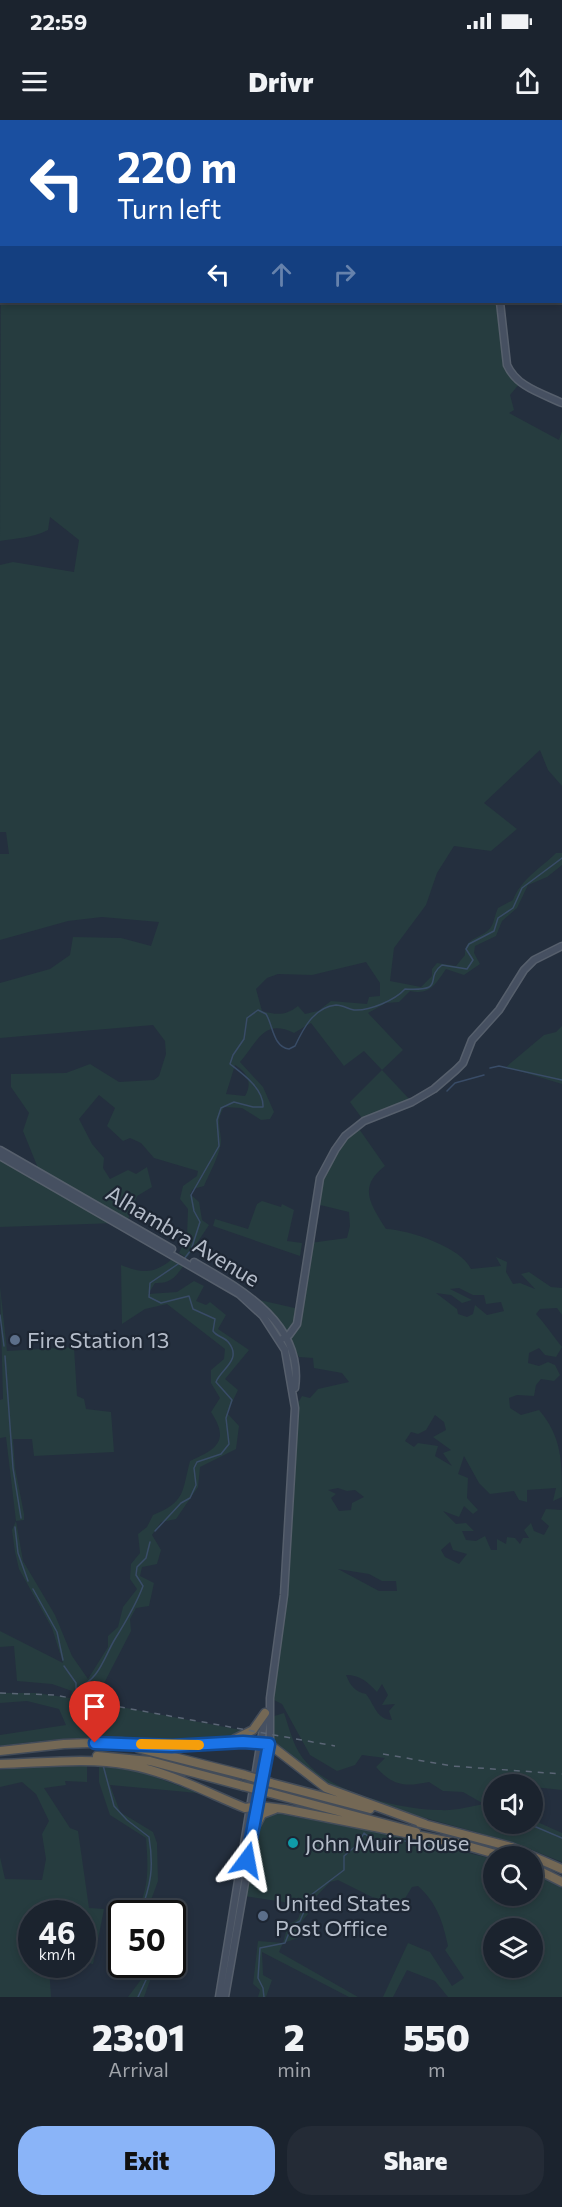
<!DOCTYPE html>
<html lang="en">
<head>
<meta charset="utf-8">
<style>
	:root { --surface:#1b232e; --page:#242b36; --text:#f1f3f6; --muted:#a0a4aa; --line:#39404a; --accent:#8ab4f8 }
	body { margin:0; font-family:Commissioner,sans-serif; background:var(--page); color:var(--text); height:100vh; display:flex; flex-direction:column; font-size:22px; white-space:nowrap }
	* { box-sizing:border-box; margin:0 }
	p { font-size:20px; color:var(--muted) }
	.icon { flex:none; width:33px; height:33px; fill:none; stroke:currentColor; stroke-width:2; stroke-linecap:round; stroke-linejoin:round }
	.map { position:relative; height:1877px; overflow:hidden }
	.panel { display:flex; flex-direction:column; background:var(--surface); flex:1 }
	.panel>* { flex:none }
	.banner { position:absolute; left:0px; top:0px; width:562px; height:183px; box-shadow:0 3px 9px #0003,0 0 0 2px var(--line); background:#1a4fa0; color:#fff; overflow:hidden }
	.tools { position:absolute; left:483px; top:1654px; display:grid; gap:12px }
	.tools a { display:grid; place-items:center; width:60px; height:60px; border-radius:50%; background:var(--surface); box-shadow:0 3px 9px #0003,0 0 0 2px var(--line); font-size:30px }
	.speed { position:absolute; left:18px; top:1780px; display:flex; gap:12px; font-size:30px; font-weight:700; text-align:center }
	.speed>* { display:grid; place-content:center; width:78px; height:78px; border-radius:50%; background:var(--surface); box-shadow:0 3px 9px #0003,0 0 0 2px var(--line); line-height:1 }
	.speed small { font-size:15px; font-weight:400 }
	.speed .limit { border:3px solid #111; border-radius:9px; background:#fff; color:#111 }
	.pin { position:absolute; display:grid; place-items:center; width:51px; height:51px; color:#fff; margin:-62px -26px; border-radius:50% 50% 50% 0; rotate:-45deg; box-shadow:0 0 6px #0007 }
	.pin .icon { rotate:45deg }
	.me { position:absolute; width:66px; margin:-33px; rotate:13deg; stroke-linejoin:round; filter:drop-shadow(0 0 4px #0008) }
	.turn { display:flex; align-items:center; gap:21px; height:126px; padding:0 18px; font-size:27px }
	.turn .icon { width:78px; height:78px; stroke-width:2.5 }
	.turn b { display:block; font-size:42px; line-height:51px }
	.lanes { display:flex; align-items:center; height:57px; padding:0 18px; background:#0003; justify-content:center; gap:30px; direction:ltr }
	.lanes .off { opacity:.35 }
	.eta { display:flex; justify-content:space-evenly; align-items:center; height:102px; text-align:center }
	.eta b { font-size:36px; font-weight:800; line-height:42px }
	.cta { display:flex; gap:12px; margin-top:auto; padding:12px 18px }
	.cta a { flex:1; height:69px; border-radius:24px; background:var(--accent); color:#111; font-size:24px; font-weight:800; line-height:69px; text-align:center }
	.cta a+a { background:var(--page); color:var(--text) }
	.status { display:flex; justify-content:space-between; align-items:center; height:42px; padding:0 30px; background:var(--surface); direction:ltr }
	.status svg { height:16px; fill:currentColor }
	header { display:flex; justify-content:space-between; align-items:center; height:78px; padding:0 18px; background:var(--surface); font-size:27px; font-weight:800 }
	.map>svg:first-child { display:block }
	.green { fill:#263c3f; fill-rule:evenodd }
	.lines { fill:none; stroke-linecap:round; stroke-linejoin:round }
	.stream { stroke:#394c67; stroke-width:1.5 }
	.secondary-casing { stroke:#565f6c; stroke-width:9 }
	.highway-casing { stroke:#434c59; stroke-width:11 }
	.secondary { stroke:#465061; stroke-width:6 }
	.highway { stroke:#746855; stroke-width:8 }
	.rail { stroke:#5a6575; stroke-width:1.5; stroke-dasharray:6 6; stroke-linecap:butt }
	.highway-bridge-casing { stroke:#434c59; stroke-width:11; stroke-linecap:butt }
	.highway-bridge { stroke:#746855; stroke-width:8 }
	.route-casing { stroke:#114b97; stroke-width:15 }
	.route { stroke:#1a73e8; stroke-width:10 }
	.slow { stroke:#f59e0b; stroke-width:10 }
	.service-dot { fill:#5c6f8a; stroke:#1d2633; stroke-width:2 }
	.culture-dot { fill:#0f9aa8; stroke:#1d2633; stroke-width:2 }
	.labels { text-anchor:middle; stroke-width:4.5; stroke-linejoin:round; paint-order:stroke }
	.street-label { font-size:22px; fill:#b4bcc9; stroke:#1d2633 }
	.poi-label { font-size:22px; fill:#b4bcc9; stroke:#1d2633; text-anchor:start }
</style>
</head>
<body>
<div class="status"><b>22:59</b><svg viewBox="0 0 49 12"><path d="M0 12V9h3v3zM5 12V6h3v6zM10 12V3h3v9zM15 12V0h3v12zM26 1h20v11H26zM47 4h2v5h-2z"/></svg></div>
<header><svg class="icon" aria-label="menu" viewBox="0 0 24 24"><path d="M4 6h16M4 12h16M4 18h16"/></svg>Drivr<svg class="icon" aria-label="share" viewBox="0 0 24 24"><path d="M12 15V3M7 8l5-5 5 5M5 13v7h14v-7"/></svg></header>
<div class="map">
<svg width="562" height="1877" viewBox="0 0 562 1877">
	<rect width="100%" height="100%" fill="#242f3e"/>
	<!-- green -->
	<path class="green" d="M 0,0 L 449,0 L 449,1 L 2,2 L 1,79 Z
		M 1,80 L 2,182 L 500,182 L 507,245 L 520,263 L 510,275 L 514,290 L 509,293 L 559,320 L 562,311 L 562,666 L 548,650 L 540,630 L 484,683 L 517,709 L 491,731 L 454,726 L 437,753 L 426,785 L 394,828 L 390,861 L 421,867 L 432,856 L 432,849 L 437,843 L 456,846 L 465,835 C 464,816 483,819 491,807 C 494,803 495,794 498,788 L 513,780 C 522,758 540,749 556,733 L 562,733 L 562,745 L 547,757 L 528,765 L 517,788 L 502,801 L 496,816 L 475,826 L 474,833 L 480,844 L 464,855 L 446,849 C 435,865 430,875 410,871 L 399,882 L 386,883 L 368,893 L 403,930 L 382,950 L 412,982 L 409,988 L 357,1006 L 385,1046 C 357,1067 371,1085 386,1109 C 409,1110 461,1127 471,1149 L 501,1146 L 496,1137 L 507,1142 L 506,1152 L 513,1164 L 520,1163 L 535,1169 L 521,1154 L 529,1152 L 551,1167 L 562,1168 L 562,1195 L 557,1188 L 540,1189 L 536,1194 C 546,1205 553,1216 562,1227 L 556,1237 L 545,1235 L 539,1228 L 529,1233 L 528,1243 L 539,1246 L 548,1242 L 555,1245 L 560,1255 L 554,1261 L 541,1259 L 536,1265 L 534,1276 L 517,1275 L 509,1278 L 510,1288 L 521,1295 L 539,1290 C 562,1317 562,1341 562,1377 L 553,1381 L 556,1368 L 527,1370 L 527,1382 L 519,1380 L 514,1371 L 490,1374 L 479,1363 L 464,1336 L 458,1354 L 468,1358 L 467,1378 L 478,1390 L 473,1394 L 464,1386 L 459,1397 L 443,1391 L 456,1404 L 466,1403 L 474,1411 L 462,1411 L 466,1420 L 476,1421 L 485,1416 L 491,1430 L 497,1430 L 497,1419 L 506,1424 L 507,1417 L 515,1418 L 520,1424 L 523,1418 L 529,1418 L 524,1410 L 531,1403 L 534,1411 L 544,1415 L 549,1406 L 541,1399 L 546,1389 L 562,1390 L 562,1670 L 533,1667 L 532,1665 L 494,1665 L 494,1704 L 532,1704 L 533,1700 L 562,1713 L 562,1742 L 512,1722 L 400,1691 L 393,1692 L 326,1668 L 269,1624 L 271,1597 L 284,1593 C 290,1610 294,1630 307,1643 C 332,1672 401,1690 439,1690 C 454,1691 469,1687 484,1684 L 463,1672 L 443,1671 L 429,1662 C 405,1667 393,1666 376,1647 L 385,1638 L 362,1635 L 355,1645 L 337,1651 L 310,1635 L 282,1584 L 270,1578 L 284,1475 L 295,1288 L 302,1276 L 310,1278 L 318,1269 L 349,1262 L 342,1253 L 314,1248 L 313,1238 L 299,1237 L 271,1195 L 255,1179 L 299,1189 L 310,1123 L 347,1118 L 350,1106 L 349,1092 L 316,1084 C 321,1050 334,1020 364,1001 L 350,982 L 382,950 L 364,931 L 344,946 L 311,903 L 294,913 C 263,898 258,922 240,942 L 263,967 L 274,992 L 270,999 L 261,1000 L 242,988 L 224,987 C 216,1001 220,1006 221,1020 C 221,1033 209,1054 204,1066 L 193,1069 L 190,1074 L 199,1082 L 202,1100 L 209,1105 L 187,1138 L 179,1133 L 187,1116 L 188,1089 L 180,1079 L 183,1066 L 197,1056 L 198,1051 L 154,1038 L 141,1023 L 130,1018 L 123,1021 L 107,1006 L 115,988 L 99,975 L 79,999 L 92,1024 L 104,1038 L 103,1048 L 110,1059 L 128,1050 L 136,1054 L 147,1047 L 152,1067 L 137,1076 L 127,1102 L 40,1053 L 23,1011 L 29,993 L 11,967 L 11,954 L 66,953 L 90,944 L 119,962 L 154,960 L 159,956 L 166,934 L 165,921 L 153,905 L 0,918 L 0,863 L 50,849 L 70,835 L 73,817 L 121,818 L 151,826 L 159,802 L 102,797 L 68,801 L 0,820 L 0,734 L 9,734 L 6,712 L 0,712 L 0,445 L 13,442 L 74,452 L 79,420 L 50,397 L 48,410 C 32,418 17,418 0,421 ZM 366,842 L 380,863 L 380,876 L 369,877 L 367,884 L 331,881 L 318,891 L 305,894 L 298,886 C 285,896 277,895 262,891 L 256,869 L 267,858 L 278,854 L 312,855 ZM 235,945 C 247,952 253,963 245,976 L 226,974 ZM 459,1168 L 473,1175 L 484,1175 L 486,1184 L 501,1182 L 504,1191 L 487,1195 L 475,1185 L 473,1194 L 467,1197 L 458,1194 L 457,1189 L 436,1173 L 451,1175 L 462,1183 L 472,1180 L 450,1169 ZM 435,1295 L 444,1302 L 446,1310 L 433,1317 L 451,1330 L 443,1333 L 452,1346 L 435,1336 L 438,1326 L 418,1323 L 414,1327 L 405,1321 L 411,1312 L 418,1314 L 426,1310 ZM 338,1368 L 347,1371 L 355,1370 L 364,1377 L 352,1383 L 351,1390 L 339,1391 L 331,1378 L 336,1374 L 328,1370 ZM 450,1422 L 453,1430 L 467,1434 L 459,1444 L 445,1437 L 441,1430 ZM 338,1449 L 369,1454 L 382,1461 L 396,1461 L 397,1471 L 379,1471 ZM 346,1555 C 360,1555 368,1562 377,1572 L 382,1564 L 388,1575 L 382,1585 L 395,1584 L 389,1591 L 392,1600 C 377,1600 374,1584 366,1574 C 355,1572 350,1565 346,1555 Z
		M 562,906 L 562,964 L 506,947 L 544,915 L 556,912 Z
		M 0,1036 L 117,1103 L 0,1107 Z
		M 262,1081 L 281,1087 L 282,1084 L 294,1090 L 287,1121 L 302,1123 L 300,1136 L 213,1106 L 215,1099 L 248,1109 L 257,1084 Z
		M 176,1136 L 186,1142 C 177,1155 172,1164 155,1163 L 148,1174 L 177,1172 L 194,1161 L 204,1166 L 196,1181 L 206,1185 L 210,1182 L 226,1195 L 218,1209 L 249,1230 L 225,1259 L 238,1270 L 227,1293 L 239,1306 L 236,1329 L 200,1347 L 198,1367 L 176,1399 L 161,1402 L 152,1415 L 161,1430 L 157,1444 L 142,1447 L 140,1456 L 154,1463 L 149,1486 L 136,1488 L 130,1499 L 131,1511 L 99,1573 L 100,1583 L 246,1611 C 207,1630 156,1620 114,1618 C 76,1616 38,1621 0,1626 L 0,1615 L 66,1605 L 59,1589 L 27,1581 L 0,1583 L 0,1573 L 37,1573 L 70,1578 L 72,1571 L 52,1564 L 17,1561 L 14,1526 L 0,1527 L 0,1511 L 63,1543 L 52,1508 L 19,1449 L 15,1432 L 12,1410 L 16,1401 L 6,1317 L 0,1318 L 0,1280 L 3,1279 L 0,1166 L 7,1231 L 74,1227 L 77,1276 L 84,1279 L 86,1289 L 111,1292 L 114,1332 L 34,1336 L 32,1319 L 13,1319 L 15,1348 L 24,1394 L 24,1400 L 16,1401 L 23,1441 L 55,1495 L 72,1536 L 88,1559 L 108,1527 L 108,1516 L 118,1507 L 123,1487 L 137,1469 L 130,1459 L 131,1444 L 140,1433 L 138,1414 L 147,1407 L 153,1395 C 186,1382 182,1371 190,1341 C 217,1329 230,1321 211,1292 L 220,1278 L 211,1263 L 211,1250 L 224,1239 L 225,1229 L 167,1184 L 145,1189 L 122,1204 L 121,1145 C 146,1155 156,1153 176,1136 Z
		M 54,1645 L 87,1646 L 87,1662 L 65,1661 L 66,1665 L 44,1668 L 70,1708 L 78,1711 L 89,1788 L 104,1789 L 93,1844 L 83,1842 L 82,1794 L 32,1794 L 32,1845 L 49,1845 L 51,1877 L 0,1877 L 0,1737 L 5,1759 L 42,1760 L 46,1739 L 42,1714 L 49,1701 L 36,1674 L 22,1662 L 0,1667 L 0,1650 Z
		M 99,1646 L 142,1652 L 198,1673 L 110,1665 L 120,1692 L 153,1712 L 157,1723 L 158,1761 L 146,1794 L 135,1794 C 150,1770 148,1745 146,1718 L 110,1695 L 99,1662 Z
		M 275,1693 L 403,1717 L 493,1739 L 494,1776 L 532,1776 L 533,1754 L 562,1768 L 562,1877 L 448,1877 L 435,1861 L 407,1850 L 393,1877 L 383,1877 L 408,1823 L 430,1832 L 452,1866 L 464,1858 L 445,1830 L 448,1826 C 443,1802 437,1783 418,1766 L 412,1767 L 398,1790 L 338,1760 L 330,1762 L 308,1785 L 308,1794 L 297,1807 L 298,1818 L 283,1823 L 279,1832 L 358,1877 L 349,1877 L 262,1832 L 263,1855 L 272,1860 L 266,1877 L 258,1877 L 260,1870 L 253,1864 L 258,1821 L 283,1823 L 288,1805 L 298,1799 L 303,1785 L 244,1776 C 249,1751 247,1702 275,1693 ZM 494,1809 L 532,1809 L 532,1848 L 494,1848 Z
		M 143,1845 L 160,1845 L 159,1853 L 152,1855 L 144,1877 L 128,1877 L 143,1857 Z"/>
	<g class="lines">
		<!-- stream -->
		<path class="stream" d="M 490,948 L 499,946 L 562,960
			M 447,971 L 455,963 L 484,955
			M 184,1139 L 191,1130 L 200,1102 L 194,1091 L 191,1075 L 219,1026 L 217,1000 L 221,988 L 234,982 L 253,987 L 263,987 C 264,969 243,954 230,944 L 233,935 L 244,919 L 247,898 L 258,890 L 266,894 C 273,905 273,927 289,929 L 295,926 C 303,909 314,887 336,885 C 343,885 348,889 354,890 C 370,891 395,880 405,869 C 448,871 423,859 442,845 L 467,849 L 473,840 L 466,829 L 469,824 L 494,811 L 498,798 L 513,788 L 522,768 L 562,738
			M 0,1195 L 4,1226
			M 5,1236 L 13,1348 L 21,1398
			M 15,1407 L 18,1433 L 28,1461
			M 155,1411 L 181,1383 L 190,1378 L 196,1365 L 194,1348 L 197,1342 L 221,1334 L 229,1324 L 226,1298 L 232,1280 L 216,1262 C 221,1249 242,1240 229,1223 C 225,1217 217,1217 213,1211 L 215,1199 L 193,1189 L 189,1176 L 161,1183 L 149,1177 L 150,1163 L 181,1142
			M 33,1469 L 57,1512 L 63,1540
			M 64,1546 L 76,1563 L 76,1568
			M 94,1621 L 80,1591 L 76,1569 C 100,1559 103,1539 115,1519 C 125,1503 136,1485 143,1466 L 136,1455 L 137,1447 L 146,1438 L 150,1422
			M 103,1645 L 114,1686 L 127,1700 L 149,1717 C 154,1748 151,1764 140,1794
			M 493,1693 L 494,1693
			M 529,1704 L 562,1718
			M 405,1721 L 440,1730
			M 138,1877 L 146,1860 L 146,1845
			M 264,1877 L 263,1868 L 258,1858 L 260,1828 L 285,1823 L 292,1805 L 300,1801 L 311,1775 L 344,1750 L 344,1736 L 358,1724 L 364,1713 L 374,1721 L 397,1723"/>
		<!-- secondary casing -->
		<g class="secondary-casing">
			<path id="secondary" d="M 449,0 L 449,2
				M 500,182 L 507,245 C 517,267 541,273 562,283
				M 0,1030 L 172,1129
				M 0,1036 L 239,1174 L 263,1196 L 285,1230 L 295,1288 L 284,1475 L 270,1578 L 270,1620 L 225,1877
				M 194,1142 C 241,1169 304,1203 295,1268
				M 280,1220 L 289,1215 L 297,1204 L 320,1058 L 335,1030 L 345,1016 L 364,1001 L 412,982 L 434,969 L 456,950 L 463,943 L 472,920 L 499,890 L 524,850 L 534,840 L 562,826
				M 219,1877 L 265,1596"/>
		</g>
		<!-- highway casing -->
		<g class="highway-casing">
			<path id="highway" d="M 235,1619 L 253,1610 L 265,1593
				M 138,1628 L 245,1655
				M 0,1631 L 64,1624 L 118,1622 L 172,1626 L 243,1622 L 269,1624 L 326,1668 L 425,1704
				M 97,1636 L 150,1641 L 243,1666
				M 0,1644 C 43,1643 86,1637 129,1645 C 169,1652 208,1673 245,1688 L 259,1686 L 284,1689 L 461,1724
				M 271,1663 L 370,1689
				M 270,1673 L 416,1712
				M 420,1703 L 511,1727 L 562,1749
				M 254,1709 L 262,1694 L 275,1689
				M 457,1723 L 506,1737
				M 532,1747 L 562,1762"/>
		</g>
		<!-- secondary -->
		<use href="#secondary" class="secondary"/>
		<!-- highway -->
		<use href="#highway" class="highway"/>
		<!-- rail -->
		<path class="rail" d="M 0,1573 L 54,1575 L 335,1626
			M 383,1634 L 452,1646 L 562,1654"/>
		<!-- highway-bridge casing -->
		<g class="highway-bridge-casing">
			<path id="highway-bridge" d="M 245,1655 L 271,1663
				M 243,1666 L 270,1673"/>
		</g>
		<!-- highway-bridge -->
		<use href="#highway-bridge" class="highway-bridge"/>
	</g>
	<g class="lines">
		<!-- route casing -->
		<g class="route-casing">
			<path id="route" d="M 95,1623 L 172,1626 L 243,1622 L 269,1624 L 247,1740"/>
		</g>
		<!-- route -->
		<use href="#route" class="route"/>
		<!-- slow -->
		<path class="slow" d="M 141,1624 L 199,1625"/>
	</g>
	<!-- markers -->
	<g class="service-dot">
		<circle cx="15" cy="1220" r="6"/>
		<circle cx="263" cy="1796" r="6"/>
	</g>
	<circle class="culture-dot" cx="293" cy="1723" r="6"/>
	<g class="labels">
		<!-- street labels -->
		<g class="street-label">
			<text transform="translate(183 1116) rotate(31)" y="8">Alhambra Avenue</text>
		</g>
		<!-- poi labels -->
		<g class="poi-label">
			<text x="27" y="1228">Fire Station 13</text>
			<text x="305" y="1731">John Muir House</text>
			<text x="275" y="1791">United States<tspan x="275" dy="25">Post Office</tspan></text>
		</g>
	</g>
</svg>
<div class="tools">
<a><svg class="icon" aria-label="sound" viewBox="0 0 24 24"><path d="M4 9h4l5-4v14l-5-4H4zM17 9q2 3 0 6"/></svg></a>
<a><svg class="icon" aria-label="search" viewBox="0 0 24 24"><circle cx="10" cy="10" r="6"/><path d="M15 15l6 6"/></svg></a>
<a><svg class="icon" aria-label="layers" viewBox="0 0 24 24"><path d="M12 4l9 5-9 5-9-5zM3 14l9 5 9-5"/></svg></a>
</div>
<div class="speed"><div>46<small>km/h</small></div><div class="limit">50</div></div>
<div class="pin" style="left:95px;top:1623px;background:#d93025"><svg class="icon" aria-label="arrive" viewBox="0 0 24 24"><path d="M6 21V4h12l-3 4 3 4H6"/></svg></div>
<svg class="me" style="left:247px;top:1740px" viewBox="-20 -20 40 40"><path d="M0-17L14 15 0 8-14 15z" fill="#1a73e8" stroke="#fff" stroke-width="4"/></svg>
<div class="banner">
<div class="turn"><svg class="icon" aria-label="left" viewBox="0 0 24 24"><path d="M17 20v-9H6M10 6l-5 5 5 5"/></svg><div><b>220 m</b>Turn left</div></div>
<div class="lanes"><svg class="icon" aria-label="left" viewBox="0 0 24 24"><path d="M17 20v-9H6M10 6l-5 5 5 5"/></svg><svg class="icon off" aria-label="ahead" viewBox="0 0 24 24"><path d="M12 20V5M6 11l6-6 6 6"/></svg><svg class="icon off" aria-label="right" viewBox="0 0 24 24"><path d="M7 20v-9h11M14 6l5 5-5 5"/></svg></div>
</div>
</div>
<section class="panel">
<div class="eta">
<div><b>23:01</b><p>Arrival</p></div>
<div><b>2</b><p>min</p></div>
<div><b>550</b><p>m</p></div>
</div>
<div class="cta"><a>Exit</a><a>Share</a></div>
</section>
</body>
</html>
